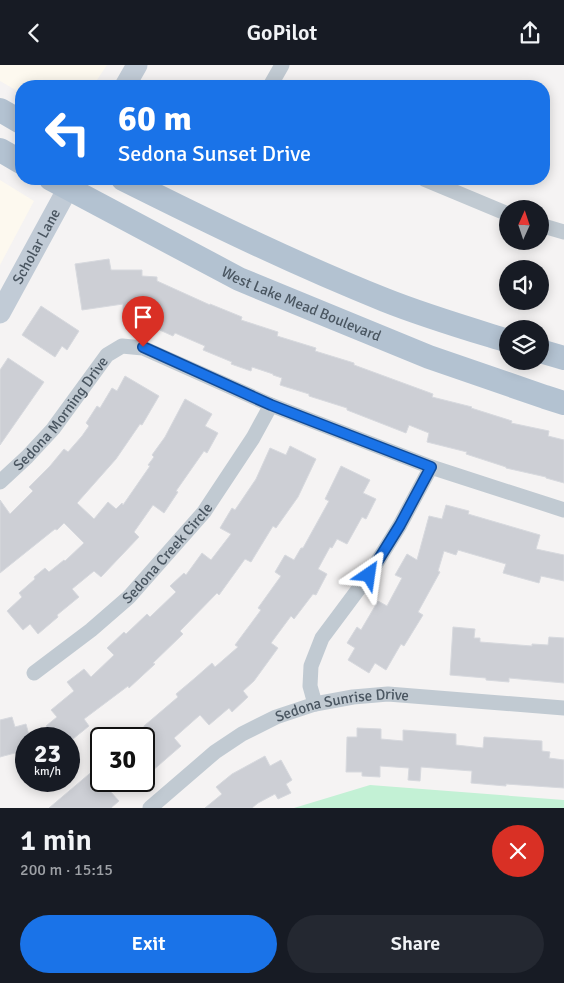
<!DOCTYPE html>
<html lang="en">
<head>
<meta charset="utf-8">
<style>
	:root { --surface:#171b24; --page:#242831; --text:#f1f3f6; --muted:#9ea1a6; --accent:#1a73e8 }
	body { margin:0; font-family:Signika,sans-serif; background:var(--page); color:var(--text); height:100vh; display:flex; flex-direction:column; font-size:19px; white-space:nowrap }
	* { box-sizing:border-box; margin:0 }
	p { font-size:16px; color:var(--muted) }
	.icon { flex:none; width:28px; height:28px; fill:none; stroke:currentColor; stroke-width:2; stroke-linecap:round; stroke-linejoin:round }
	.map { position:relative; height:743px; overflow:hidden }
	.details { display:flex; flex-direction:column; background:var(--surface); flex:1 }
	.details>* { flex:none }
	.hud { position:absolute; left:15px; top:15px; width:535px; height:105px; border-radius:20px; box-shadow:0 2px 12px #0003; background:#1a73e8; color:#fff; overflow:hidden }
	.needle { width:32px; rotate:3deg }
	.controls { position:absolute; left:499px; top:135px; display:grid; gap:10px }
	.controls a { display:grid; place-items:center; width:50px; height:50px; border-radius:50%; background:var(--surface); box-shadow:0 2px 12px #0003; font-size:25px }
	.speed { position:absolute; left:15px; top:662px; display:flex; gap:10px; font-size:25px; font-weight:700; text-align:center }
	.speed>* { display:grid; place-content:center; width:65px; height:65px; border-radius:50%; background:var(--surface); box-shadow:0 2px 12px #0003; line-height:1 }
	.speed small { font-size:12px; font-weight:400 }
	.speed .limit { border:2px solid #111; border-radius:8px; background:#fff; color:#111 }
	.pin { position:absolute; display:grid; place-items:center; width:42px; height:42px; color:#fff; margin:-51px -21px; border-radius:50% 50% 50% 0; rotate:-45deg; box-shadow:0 0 5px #0007 }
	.pin .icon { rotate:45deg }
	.me { position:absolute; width:55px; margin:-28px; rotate:32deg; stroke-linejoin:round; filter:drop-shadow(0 0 4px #0008) }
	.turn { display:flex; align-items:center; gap:18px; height:105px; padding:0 20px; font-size:22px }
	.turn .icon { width:65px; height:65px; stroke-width:2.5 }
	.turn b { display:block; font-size:35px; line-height:42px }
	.round { display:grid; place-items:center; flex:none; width:52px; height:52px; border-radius:26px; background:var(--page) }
	.headline { display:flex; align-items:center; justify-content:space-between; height:85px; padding:0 20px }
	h1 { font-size:30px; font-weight:600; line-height:38px }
	.primary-button { display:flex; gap:10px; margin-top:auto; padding:10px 20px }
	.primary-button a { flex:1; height:58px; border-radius:30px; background:var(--accent); color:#fff; font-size:20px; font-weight:600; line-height:58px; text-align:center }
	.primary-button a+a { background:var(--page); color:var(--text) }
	header { display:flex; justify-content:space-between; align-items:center; height:65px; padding:0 20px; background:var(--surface); font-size:22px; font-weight:600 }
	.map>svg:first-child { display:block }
	.commercial { fill:#fdf9ef }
	.green { fill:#c3f1d5 }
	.building { fill:#cdcfd5; stroke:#d7d9de }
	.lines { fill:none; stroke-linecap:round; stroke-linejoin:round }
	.street { stroke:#c1cad2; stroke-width:15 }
	.secondary { stroke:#c1cbd6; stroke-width:21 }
	.primary { stroke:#b3c2d1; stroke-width:24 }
	.route-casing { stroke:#114b97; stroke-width:12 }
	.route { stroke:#1a73e8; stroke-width:9 }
	.labels { text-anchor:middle; stroke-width:4.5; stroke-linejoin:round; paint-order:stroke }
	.street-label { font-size:15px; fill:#4a5661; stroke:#fff }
</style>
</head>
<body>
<header><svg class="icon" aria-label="back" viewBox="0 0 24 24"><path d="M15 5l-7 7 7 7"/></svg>GoPilot<svg class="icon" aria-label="share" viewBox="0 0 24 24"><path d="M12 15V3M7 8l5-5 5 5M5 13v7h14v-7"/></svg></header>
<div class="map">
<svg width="564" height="743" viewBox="0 0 564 743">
	<rect width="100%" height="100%" fill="#f5f3f3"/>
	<!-- commercial -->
	<path class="commercial" d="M 0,0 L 107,0 L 93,21 L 21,21 L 21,28 L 0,16 Z
		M 0,115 L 34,136 L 0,200 Z"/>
	<!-- green -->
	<path class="green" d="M 370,720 L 564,735 L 564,743 L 294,743 Z"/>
	<!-- building -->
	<path class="building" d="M 109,194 L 111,205 L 142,205 L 142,211 L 157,212 L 157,216 L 210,240 L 210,239 L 242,252 L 241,255 L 278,267 L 277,271 L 316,283 L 315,286 L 354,298 L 354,300 L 433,329 L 432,332 L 472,342 L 471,343 L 512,356 L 511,358 L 549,366 L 548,371 L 564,375 L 564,418 L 546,413 L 546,412 L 506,403 L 506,402 L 466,389 L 467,387 L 427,377 L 429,368 L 409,360 L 406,368 L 347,345 L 347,343 L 309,331 L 309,329 L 280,320 L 282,313 L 273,310 L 273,309 L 252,302 L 251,306 L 231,299 L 232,297 L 203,285 L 205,281 L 175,268 L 173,271 L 153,262 L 159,248 L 123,247 L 123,239 L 82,245 L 75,199 Z
		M 41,241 L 79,266 L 67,285 L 62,281 L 55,292 L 22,270 Z
		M 8,293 L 44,317 L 0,380 L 0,305 Z
		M 125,311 L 159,331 L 142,360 L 140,359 L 116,394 L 77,438 L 94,454 L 108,437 L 116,444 L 122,438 L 123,440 L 150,401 L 148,400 L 154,392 L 152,390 L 165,372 L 185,334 L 212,349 L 205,361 L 218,368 L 207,388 L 204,386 L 176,426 L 178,427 L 164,448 L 153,440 L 134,467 L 139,472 L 101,512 L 94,506 L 72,524 L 79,532 L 57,550 L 58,552 L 38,569 L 30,559 L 23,565 L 7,546 L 22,532 L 19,528 L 35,514 L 34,512 L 45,503 L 49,507 L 64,495 L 65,496 L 84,478 L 64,458 L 57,465 L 55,464 L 0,508 L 0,435 L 10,449 L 33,426 L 29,422 L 50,401 L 64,384 L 68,387 L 82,371 L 89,361 L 86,358 L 97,341 L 100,343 L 112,323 L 117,326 Z
		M 290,381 L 316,394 L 298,432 L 276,463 L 273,461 L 251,497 L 245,494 L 219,530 L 217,528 L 180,566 L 183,569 L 153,598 L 155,599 L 129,623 L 128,621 L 84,654 L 89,661 L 73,674 L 56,674 L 46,661 L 57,652 L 51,645 L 74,626 L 67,617 L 84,604 L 91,612 L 114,590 L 107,583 L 124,567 L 126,569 L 147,549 L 150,552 L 176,527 L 170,521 L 184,508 L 186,510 L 202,488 L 211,495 L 231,469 L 220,463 L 232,443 L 235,445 L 256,414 L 270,383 L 286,390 Z
		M 341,401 L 370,415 L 363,428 L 376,434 L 366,454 L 362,452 L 347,479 L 337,474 L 332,483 L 330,482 L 318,504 L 327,509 L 316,530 L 313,529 L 294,554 L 291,551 L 271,578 L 278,583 L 254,616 L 243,626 L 248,632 L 232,647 L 229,643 L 209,660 L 200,650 L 174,673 L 181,681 L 144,713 L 144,661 L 178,632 L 176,629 L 195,613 L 212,598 L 215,602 L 238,582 L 235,580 L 261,545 L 258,543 L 281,511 L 275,507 L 285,490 L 294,495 L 301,483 L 303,483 L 329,436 L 325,434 Z
		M 446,440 L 469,446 L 468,449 L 540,470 L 536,484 L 564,490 L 564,516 L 541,511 L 539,518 L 503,508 L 506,499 L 458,485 L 456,490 L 444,486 L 438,506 L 440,507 L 418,547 L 423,550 L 404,581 L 401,579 L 386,605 L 375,598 L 369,608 L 348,595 L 355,583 L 347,578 L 357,562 L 361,565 L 378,536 L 387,541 L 402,513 L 395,510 L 407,489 L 417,495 L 429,451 L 442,454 Z
		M 453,562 L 475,564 L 474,573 L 480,573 L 480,577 L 532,581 L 532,579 L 548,580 L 549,572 L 564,573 L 564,618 L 509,613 L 509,617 L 486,615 L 486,613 L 450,610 Z
		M 12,652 L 15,662 L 26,659 L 30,674 L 26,674 L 26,685 L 0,692 L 0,655 Z
		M 357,663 L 381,664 L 381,674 L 403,676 L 403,665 L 456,669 L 456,680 L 483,683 L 484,672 L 542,676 L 542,686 L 550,687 L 549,693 L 564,695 L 564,723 L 506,719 L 506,721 L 471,718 L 472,706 L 421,702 L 420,716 L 408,715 L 409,703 L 380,701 L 380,712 L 362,711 L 362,707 L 346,707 L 347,672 L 357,672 Z
		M 265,691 L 270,701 L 281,695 L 292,715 L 286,719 L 291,728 L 278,734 L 275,729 L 258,738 L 252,743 L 205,743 L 222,729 L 216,722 L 232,709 Z
		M 101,701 L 101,716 L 119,716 L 109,725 L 119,736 L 111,743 L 49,743 L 95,704 L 96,706 Z"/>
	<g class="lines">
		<!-- street -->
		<g class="street">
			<path d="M 270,21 L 282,0"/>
			<path d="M 424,114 L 508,149"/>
			<path d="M 540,160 L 564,167"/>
			<path id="s1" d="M 0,417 L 27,392 L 53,364 L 107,290 L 122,281 L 143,283 L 271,340 L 431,402 L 564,445"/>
			<path id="s2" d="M 34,608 L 91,565 L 129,532 L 204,447 L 253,373 L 271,340"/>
			<path d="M 315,639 L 310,621 L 311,601 L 322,573 L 369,510 L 400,460 L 431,402"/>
			<path id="s3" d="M 150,743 L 215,687 L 242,669 L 276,652 L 315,639 L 353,632 L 388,629 L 564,643"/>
		</g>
		<!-- secondary -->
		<g class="secondary">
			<path d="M 125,21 L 137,0"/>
			<path id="s4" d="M 0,248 L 73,114"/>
		</g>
		<!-- primary -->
		<g class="primary">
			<path d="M 0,45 L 21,57"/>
			<path d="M 0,85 L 21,97"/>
			<path id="s5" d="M 51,114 L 239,214 L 429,292 L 545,332 L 564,338"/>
			<path d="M 123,114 C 209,157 295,199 385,235 C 425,251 466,263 508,276"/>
			<path d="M 540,286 L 564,293"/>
		</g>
	</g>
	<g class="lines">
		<!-- route casing -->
		<g class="route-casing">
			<path id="route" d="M 143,282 L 271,340 L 431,402 L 400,460 L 369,510"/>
		</g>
		<!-- route -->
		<use href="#route" class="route"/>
	</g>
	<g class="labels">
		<!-- street labels -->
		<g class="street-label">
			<text dy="5" stroke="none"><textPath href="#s4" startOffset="76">Scholar Lane</textPath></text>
			<text dy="5" stroke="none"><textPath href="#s5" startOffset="280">West Lake Mead Boulevard</textPath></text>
			<text dy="5" stroke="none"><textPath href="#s1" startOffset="92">Sedona Morning Drive</textPath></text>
			<text dy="5" stroke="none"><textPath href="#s2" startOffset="180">Sedona Creek Circle</textPath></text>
			<text dy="5" stroke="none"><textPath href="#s3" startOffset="224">Sedona Sunrise Drive</textPath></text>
		</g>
	</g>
</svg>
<div class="controls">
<a><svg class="needle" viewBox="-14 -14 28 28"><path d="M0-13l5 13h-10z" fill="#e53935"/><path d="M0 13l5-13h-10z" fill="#9ea1a6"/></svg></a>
<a><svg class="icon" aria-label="sound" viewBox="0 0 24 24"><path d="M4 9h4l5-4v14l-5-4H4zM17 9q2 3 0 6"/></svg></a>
<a><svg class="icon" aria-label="layers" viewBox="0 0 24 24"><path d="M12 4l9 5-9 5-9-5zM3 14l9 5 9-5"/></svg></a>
</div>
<div class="speed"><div>23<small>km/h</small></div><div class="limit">30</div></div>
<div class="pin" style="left:143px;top:282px;background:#d93025"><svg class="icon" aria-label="arrive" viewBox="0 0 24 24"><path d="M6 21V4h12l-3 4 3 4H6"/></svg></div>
<svg class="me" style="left:369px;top:510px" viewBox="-20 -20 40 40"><path d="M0-17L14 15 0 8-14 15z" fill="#1a73e8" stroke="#fff" stroke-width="4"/></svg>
<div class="hud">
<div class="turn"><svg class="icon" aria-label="left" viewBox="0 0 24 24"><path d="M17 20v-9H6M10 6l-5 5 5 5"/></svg><div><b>60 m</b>Sedona Sunset Drive</div></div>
</div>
</div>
<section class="details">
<div class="headline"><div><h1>1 min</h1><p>200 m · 15:15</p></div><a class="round" style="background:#d93025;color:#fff"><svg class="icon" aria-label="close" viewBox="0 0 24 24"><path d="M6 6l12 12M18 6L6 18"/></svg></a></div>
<div class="primary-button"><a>Exit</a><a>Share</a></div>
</section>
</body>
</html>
